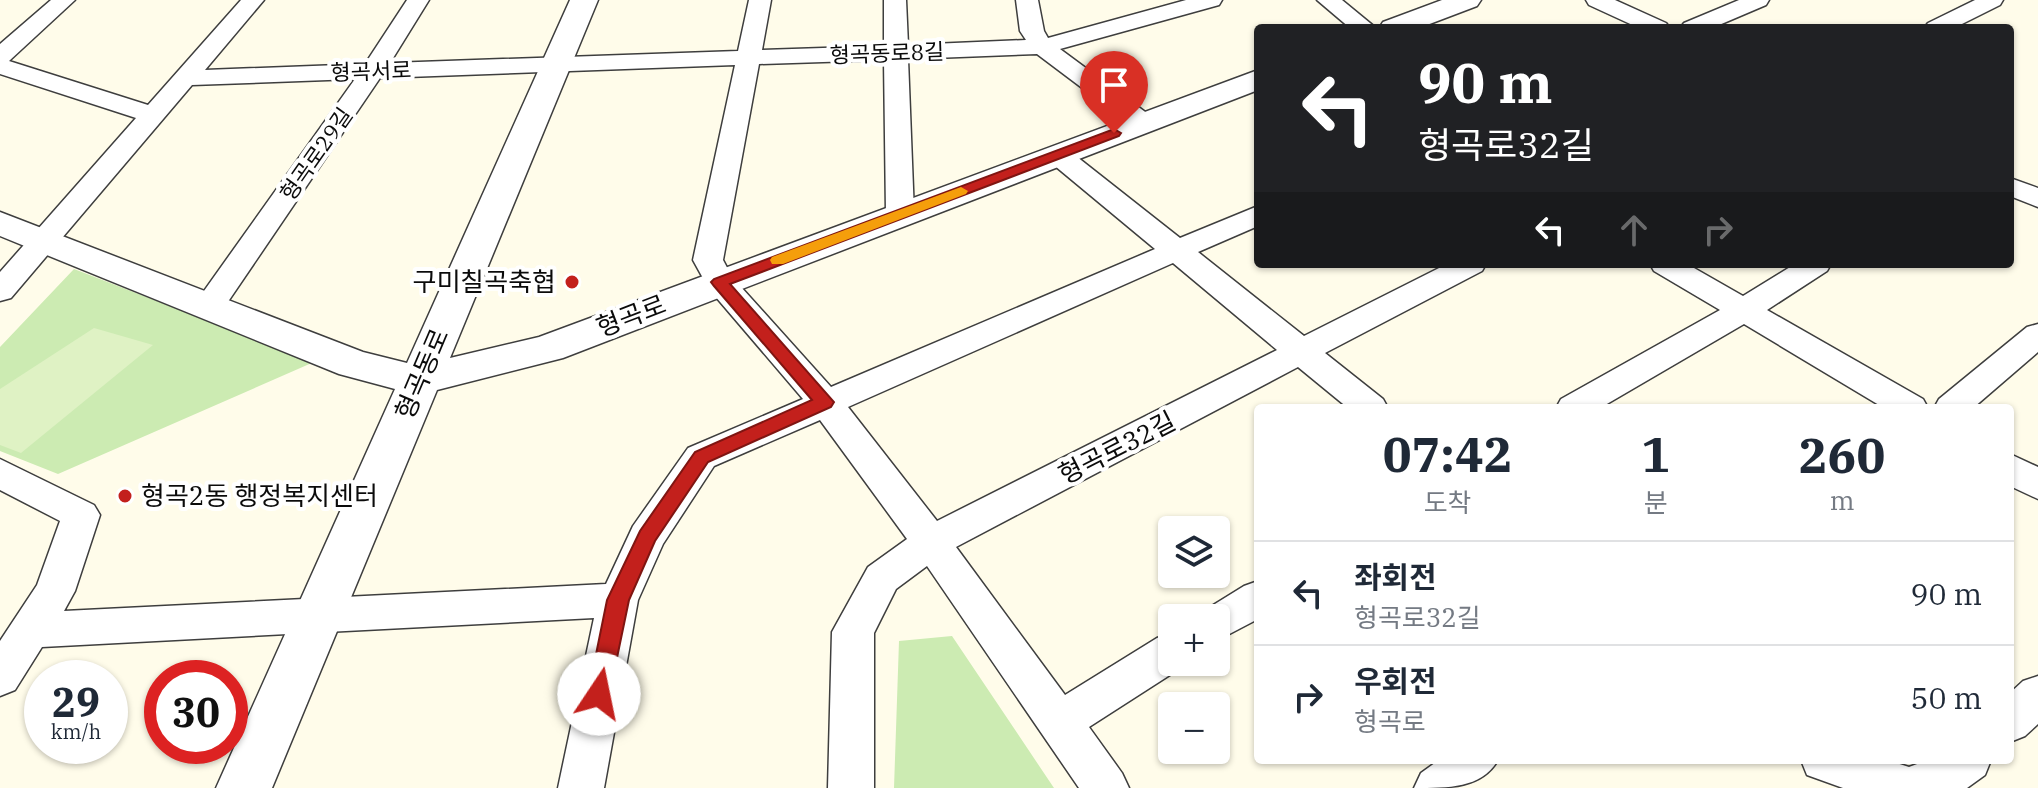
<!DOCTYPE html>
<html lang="ko">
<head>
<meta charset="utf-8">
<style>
	:root { --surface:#fff; --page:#f6f6f7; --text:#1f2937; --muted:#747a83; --line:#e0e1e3 }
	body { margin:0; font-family:"IBM Plex Serif","Noto Sans KR",serif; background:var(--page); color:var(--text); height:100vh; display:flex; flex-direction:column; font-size:30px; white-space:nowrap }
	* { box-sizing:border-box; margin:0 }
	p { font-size:26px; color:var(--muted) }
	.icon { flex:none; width:44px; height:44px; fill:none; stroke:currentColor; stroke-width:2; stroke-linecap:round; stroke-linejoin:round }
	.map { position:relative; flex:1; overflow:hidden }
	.details { position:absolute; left:1254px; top:404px; width:760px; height:360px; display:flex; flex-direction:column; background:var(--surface); border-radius:8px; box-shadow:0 2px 6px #0004 }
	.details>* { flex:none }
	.banner { position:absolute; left:1254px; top:24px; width:760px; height:244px; border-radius:8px; box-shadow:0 2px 6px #0004; background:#202124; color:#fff; overflow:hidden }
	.tools { position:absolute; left:1158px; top:516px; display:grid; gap:16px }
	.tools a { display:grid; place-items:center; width:72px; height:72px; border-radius:8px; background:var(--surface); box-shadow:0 2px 6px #0004; font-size:40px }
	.speed { position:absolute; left:24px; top:660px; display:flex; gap:16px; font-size:40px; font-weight:700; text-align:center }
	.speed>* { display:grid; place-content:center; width:104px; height:104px; border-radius:50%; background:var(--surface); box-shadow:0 2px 6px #0004; line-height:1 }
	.speed small { font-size:20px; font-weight:400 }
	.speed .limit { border:12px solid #d22; background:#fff; color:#111 }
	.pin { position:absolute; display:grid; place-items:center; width:68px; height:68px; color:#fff; margin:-82px -34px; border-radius:50% 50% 50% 0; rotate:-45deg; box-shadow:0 0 8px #0007 }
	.pin .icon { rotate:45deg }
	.me { position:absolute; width:88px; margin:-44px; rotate:11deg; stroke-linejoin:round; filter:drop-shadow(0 0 6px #0008) }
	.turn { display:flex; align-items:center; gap:28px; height:168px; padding:0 32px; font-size:36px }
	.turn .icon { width:104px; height:104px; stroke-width:2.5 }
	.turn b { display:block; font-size:56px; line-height:68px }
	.lanes { display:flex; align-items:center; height:76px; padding:0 32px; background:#0003; justify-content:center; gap:40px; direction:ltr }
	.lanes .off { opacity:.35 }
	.eta { display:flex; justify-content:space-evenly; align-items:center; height:136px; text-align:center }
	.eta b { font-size:48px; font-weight:700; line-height:56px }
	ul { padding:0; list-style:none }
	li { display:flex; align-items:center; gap:24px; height:104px; padding:0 32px; border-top:2px solid var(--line) }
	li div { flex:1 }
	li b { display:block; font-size:30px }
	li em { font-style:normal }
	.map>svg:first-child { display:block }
	.green { fill:#ccebb2 }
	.pitch { fill:#dff2c4 }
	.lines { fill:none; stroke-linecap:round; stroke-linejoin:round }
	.minor-casing { stroke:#3e3e3e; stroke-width:3 }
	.tertiary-casing { stroke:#3e3e3e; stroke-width:3 }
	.minor { fill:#fff; fill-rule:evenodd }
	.tertiary { fill:#fff; fill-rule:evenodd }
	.route { fill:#c3201c; stroke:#7f1512; stroke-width:2 }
	.slow { fill:#f59e0b }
	.poi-dot { fill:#c3201c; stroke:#fff; stroke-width:3 }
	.labels { text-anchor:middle; stroke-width:8; stroke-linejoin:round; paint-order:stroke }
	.far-street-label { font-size:22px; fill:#0b0b0b; stroke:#fff }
	.poi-label { font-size:26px; fill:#0b0b0b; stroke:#fff; text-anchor:end }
	.street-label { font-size:26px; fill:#0b0b0b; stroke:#fff }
</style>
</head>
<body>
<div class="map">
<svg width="2038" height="788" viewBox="0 0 2038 788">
	<rect width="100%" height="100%" fill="#fffcea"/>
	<!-- green -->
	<path class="green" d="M 74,269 L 314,362 L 58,474 L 0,451 L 0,347 Z
		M 952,636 L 1054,788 L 894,788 L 899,641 Z"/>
	<!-- pitch -->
	<path class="pitch" d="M 94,328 L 153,345 L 21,453 L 0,445 L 0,389 Z"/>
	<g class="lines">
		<!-- minor casing -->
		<g class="minor-casing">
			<path id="minor" d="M 51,0 L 75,0 L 9,61 L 148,105 L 241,0 L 264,0 L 205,70 L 365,64 L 407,0 L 429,0 L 390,63 L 738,51 L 749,0 L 771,0 L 762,50 L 884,46 L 884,0 L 906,0 L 908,45 L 1026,40 L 1020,31 L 1016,0 L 1038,0 L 1044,31 L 1048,38 L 1186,0 L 1222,0 L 1219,5 L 1060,49 L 1152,117 L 1156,122 L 1152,127 L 1134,127 L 1037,54 L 908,59 L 914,214 L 910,220 L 900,223 L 890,220 L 886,214 L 884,60 L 759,64 L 723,260 L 732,277 L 831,387 L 1155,249 L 1049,161 L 1045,155 L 1049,149 L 1067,149 L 1180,238 L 1258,206 L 1258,226 L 1198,252 L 1304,336 L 1447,264 L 1486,264 L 1482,271 L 1325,353 L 1383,399 L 1388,408 L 1348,408 L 1298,367 L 956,547 L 1065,695 L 1157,638 L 1172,633 L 1172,662 L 1187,664 L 1089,727 L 1122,773 L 1129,788 L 1079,788 L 927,566 L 896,589 L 874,633 L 874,788 L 828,788 L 832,632 L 868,567 L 907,539 L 820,420 L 714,466 L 663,544 L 638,600 L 604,788 L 558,788 L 594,618 L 42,647 L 15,690 L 0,696 L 0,641 L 37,585 L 60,521 L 0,490 L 0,459 L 94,505 L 100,515 L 75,591 L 64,611 L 606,584 L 633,526 L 688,448 L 803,399 L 709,289 L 693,260 L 735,65 L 380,78 L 221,312 L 210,315 L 199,312 L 194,305 L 355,79 L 192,85 L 11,298 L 0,301 L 0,272 L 136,118 L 0,74 L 0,44 ZM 1173,263 L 1277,350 L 937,521 L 848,407 Z
				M 1317,0 L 1342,0 L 1376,28 L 1350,28 Z
				M 1586,0 L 1615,0 L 1666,23 L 1670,28 L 1639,28 L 1589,5 Z
				M 1739,0 L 1769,0 L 1766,5 L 1712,28 L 1680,28 L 1684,23 Z
				M 1975,0 L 2003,0 L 2000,5 L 1954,28 L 1924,28 L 1928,23 Z
				M 2010,178 L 2038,188 L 2038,207 L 2010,196 Z
				M 1650,264 L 1687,264 L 1743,296 L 1795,264 L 1831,264 L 1827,271 L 1767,310 L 1923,399 L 1928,408 L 1884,408 L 1744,324 L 1600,408 L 1556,408 L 1561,399 L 1720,310 L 1654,271 Z
				M 2038,324 L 2038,352 L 1973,408 L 1934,408 L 1939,399 L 2027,327 Z
				M 2010,454 L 2038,467 L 2038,499 L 2010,486 Z
				M 1258,581 L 1258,619 L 1216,641 L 1216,618 L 1198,618 L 1202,612 L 1244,586 Z
				M 2038,676 L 2038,724 L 2025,736 L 2010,742 L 2010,693 L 2023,681 Z
				M 1439,760 L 1498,760 C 1482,788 1450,788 1414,788 L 1421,773 Z
				M 1801,760 L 1887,760 L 1909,767 L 1928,760 L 1991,760 L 1985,775 L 1967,788 L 1843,788 L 1807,775 Z"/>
		</g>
		<!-- tertiary casing -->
		<g class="tertiary-casing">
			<path id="tertiary" d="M 570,0 L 598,0 L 450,358 L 539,337 L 1258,70 L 1258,90 L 563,358 L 437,390 L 272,788 L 216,788 L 395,389 L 339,374 L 0,236 L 0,212 L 363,352 L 407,363 Z
				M 1442,0 L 1481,0 L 1477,6 L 1419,28 L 1379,28 L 1383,22 Z"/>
		</g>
		<!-- minor -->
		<use href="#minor" class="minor"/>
		<!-- tertiary -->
		<use href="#tertiary" class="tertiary"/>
	</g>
	<!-- route -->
	<path class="route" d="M 1114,129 L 1121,133 L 1119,136 L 730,284 L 834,402 L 831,407 L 708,462 L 655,541 L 629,600 L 608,701 L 599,704 L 591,701 L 588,694 L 607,600 L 640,531 L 695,452 L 812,400 L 714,286 L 711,282 L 714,279 Z"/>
	<!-- slow -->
	<path class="slow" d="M 961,187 L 968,191 L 966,194 L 783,264 L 772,264 L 770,260 L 772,257 Z"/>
	<!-- markers -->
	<g class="poi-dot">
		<circle cx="572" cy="282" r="8"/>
		<circle cx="125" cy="496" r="8"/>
	</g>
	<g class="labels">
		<!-- far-street labels -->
		<g class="far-street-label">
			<text transform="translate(887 53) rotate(-2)" y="8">형곡동로8길</text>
			<text transform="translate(371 71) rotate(-2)" y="8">형곡서로</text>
			<text transform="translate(316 154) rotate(-55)" y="8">형곡로29길</text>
		</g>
		<!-- poi labels -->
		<g class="poi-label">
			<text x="556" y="291">구미칠곡축협</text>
			<text x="141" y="505" text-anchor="start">형곡2동 행정복지센터</text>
		</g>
		<!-- street labels -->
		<g class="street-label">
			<text transform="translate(631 316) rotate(-21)" y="9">형곡로</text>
			<text transform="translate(422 374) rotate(-67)" y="9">형곡동로</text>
			<text transform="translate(1117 448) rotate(-27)" y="9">형곡로32길</text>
		</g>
	</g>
</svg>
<div class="tools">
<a><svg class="icon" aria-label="layers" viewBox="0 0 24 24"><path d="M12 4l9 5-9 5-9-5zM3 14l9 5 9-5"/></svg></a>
<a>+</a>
<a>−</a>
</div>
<div class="speed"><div>29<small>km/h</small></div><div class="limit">30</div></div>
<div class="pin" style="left:1114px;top:133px;background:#d93025"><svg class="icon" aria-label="arrive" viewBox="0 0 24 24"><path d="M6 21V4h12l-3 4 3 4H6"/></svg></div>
<svg class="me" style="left:599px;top:694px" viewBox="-20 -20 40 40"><circle r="19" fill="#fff"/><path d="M0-13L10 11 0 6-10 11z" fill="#c3201c"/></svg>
<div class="banner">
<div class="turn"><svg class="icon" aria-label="left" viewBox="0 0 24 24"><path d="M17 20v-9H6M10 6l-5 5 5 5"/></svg><div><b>90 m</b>형곡로32길</div></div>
<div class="lanes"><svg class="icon" aria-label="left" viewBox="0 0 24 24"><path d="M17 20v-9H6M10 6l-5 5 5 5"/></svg><svg class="icon off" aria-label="ahead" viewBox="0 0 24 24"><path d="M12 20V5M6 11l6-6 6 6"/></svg><svg class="icon off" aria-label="right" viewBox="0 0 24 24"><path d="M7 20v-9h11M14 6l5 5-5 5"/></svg></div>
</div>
<section class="details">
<div class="eta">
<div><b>07:42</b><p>도착</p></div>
<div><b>1</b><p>분</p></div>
<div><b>260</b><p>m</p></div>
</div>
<ul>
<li><svg class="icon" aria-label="left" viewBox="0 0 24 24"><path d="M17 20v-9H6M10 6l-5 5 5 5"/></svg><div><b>좌회전</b><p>형곡로32길</p></div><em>90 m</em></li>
<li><svg class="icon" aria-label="right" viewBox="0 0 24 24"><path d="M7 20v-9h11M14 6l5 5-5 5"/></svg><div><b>우회전</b><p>형곡로</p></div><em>50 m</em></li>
</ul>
</section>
</div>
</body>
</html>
